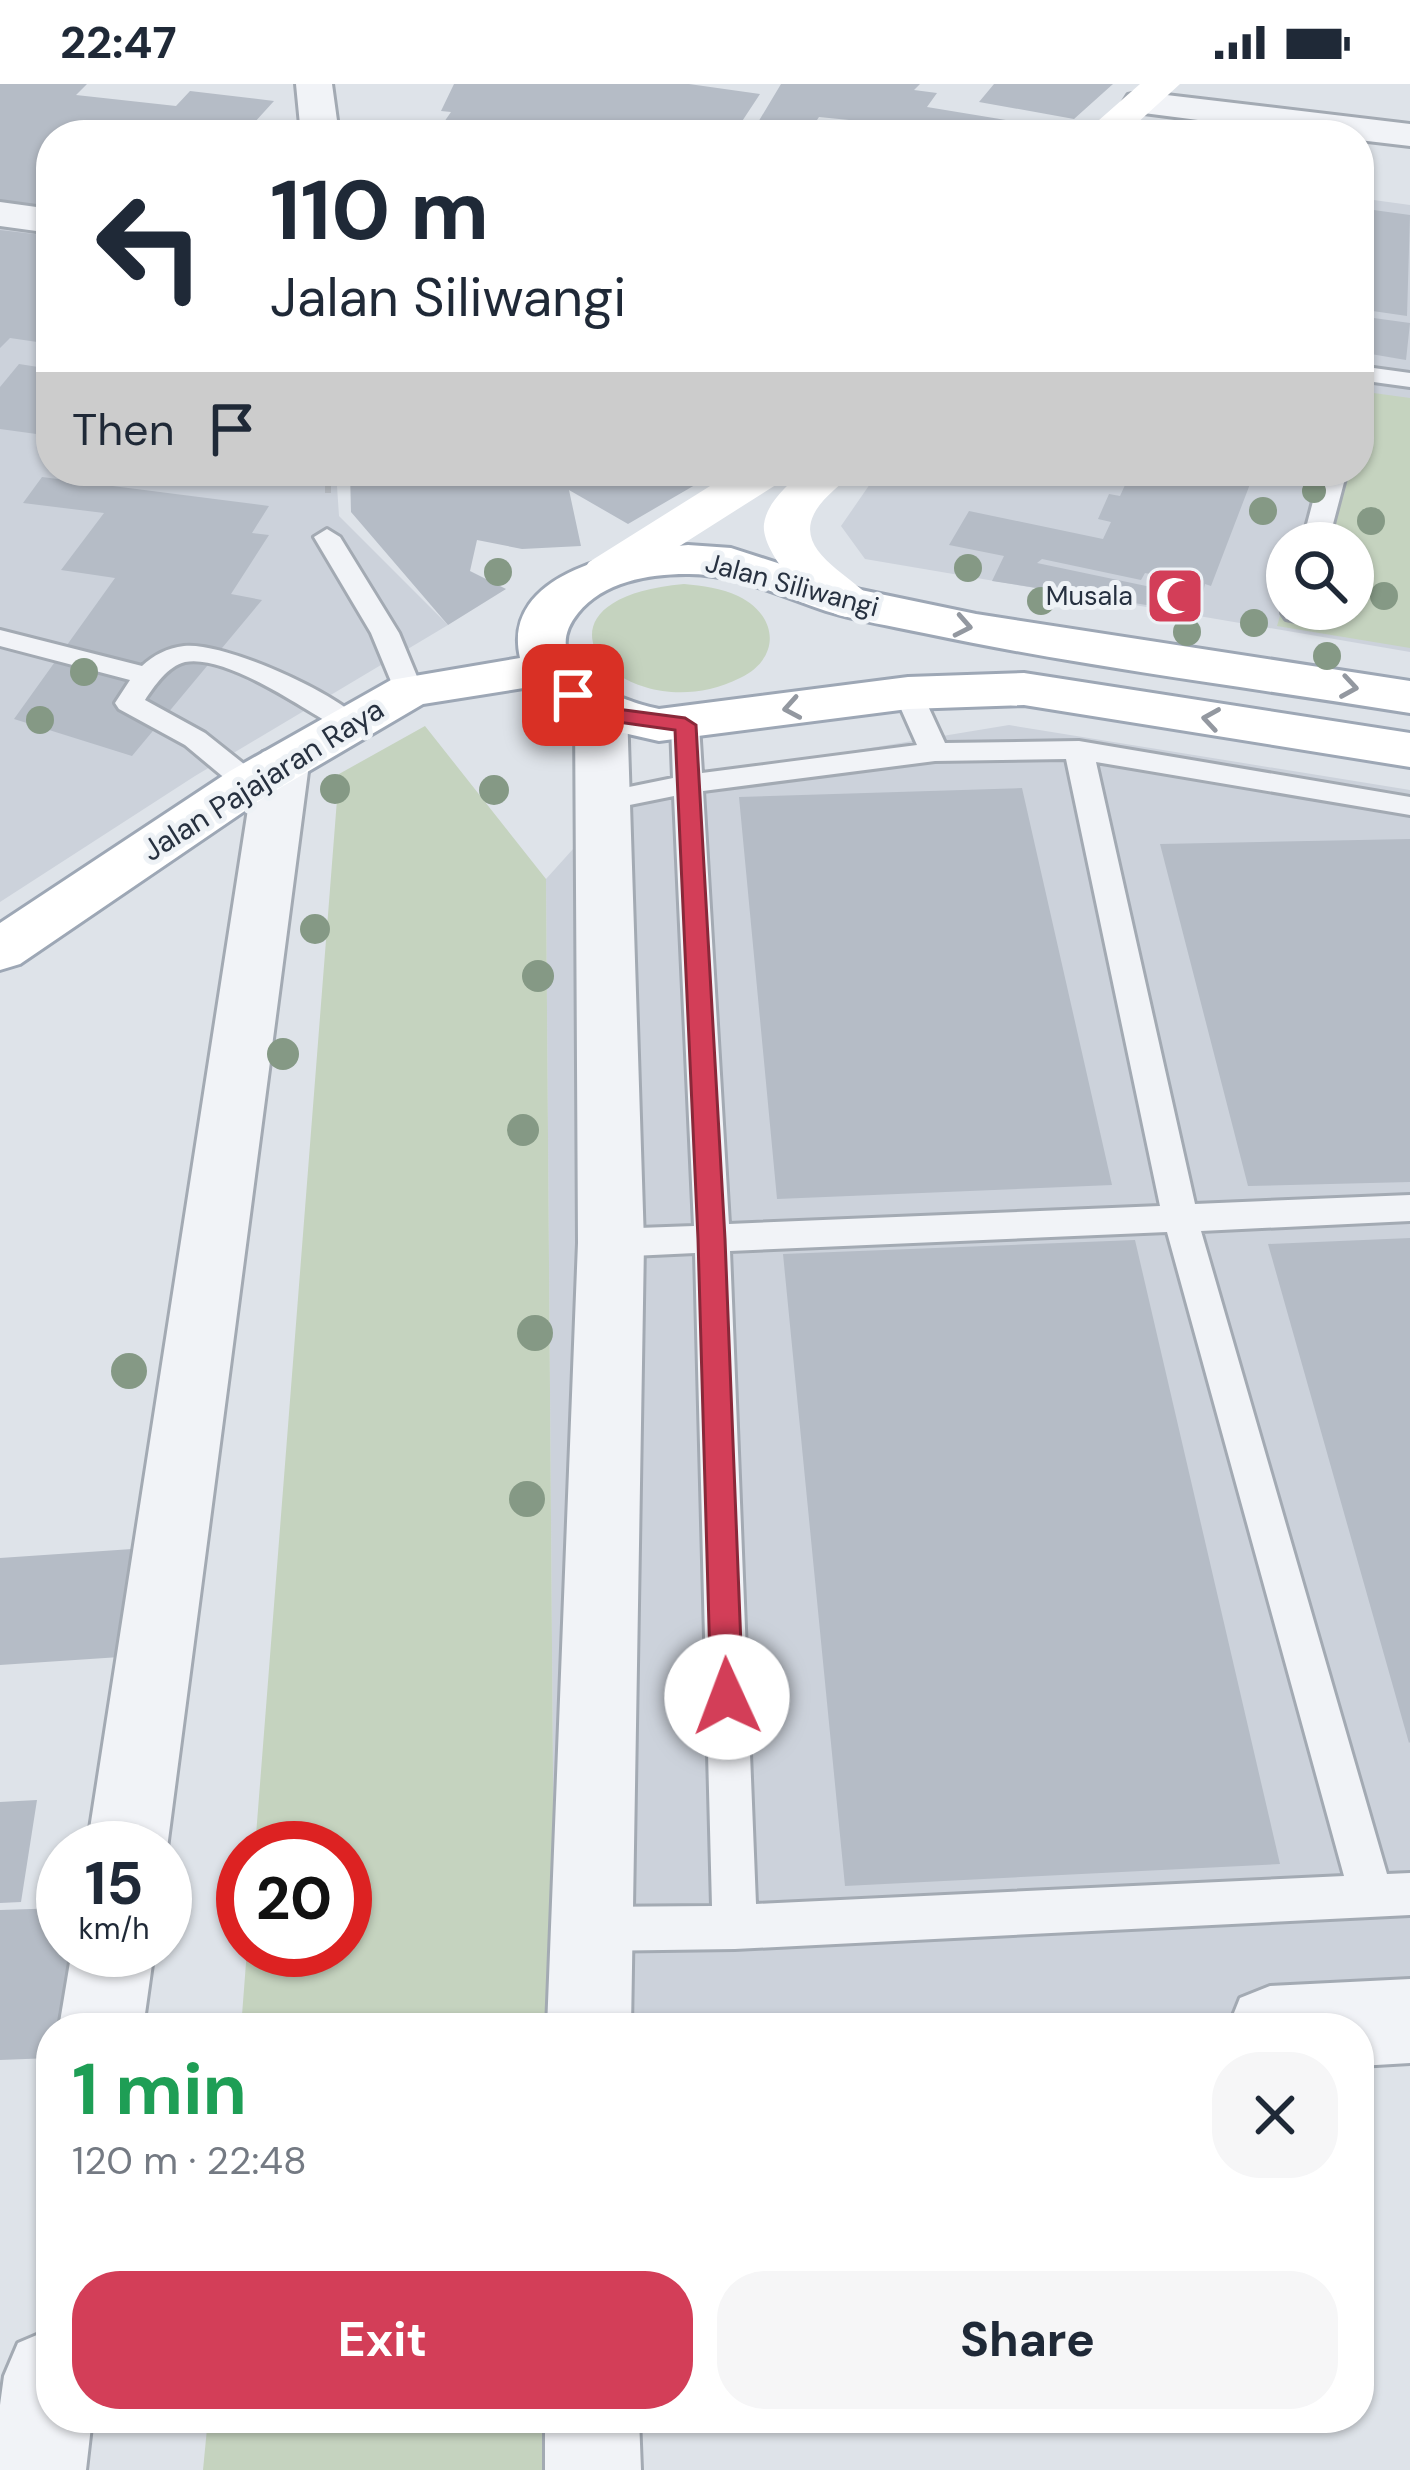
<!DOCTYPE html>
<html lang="en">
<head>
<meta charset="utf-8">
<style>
	:root { --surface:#fff; --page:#f6f6f7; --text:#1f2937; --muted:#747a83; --accent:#d33e58 }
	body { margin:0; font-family:"DM Sans",sans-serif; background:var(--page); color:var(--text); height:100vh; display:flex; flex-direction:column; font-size:45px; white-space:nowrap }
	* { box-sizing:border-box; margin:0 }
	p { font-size:39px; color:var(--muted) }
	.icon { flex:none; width:66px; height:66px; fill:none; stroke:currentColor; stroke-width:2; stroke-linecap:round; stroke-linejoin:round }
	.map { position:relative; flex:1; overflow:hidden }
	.drawer { position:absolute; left:36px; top:1929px; width:1338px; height:420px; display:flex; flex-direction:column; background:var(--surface); border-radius:48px; box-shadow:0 3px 9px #0004 }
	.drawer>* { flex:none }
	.hud { position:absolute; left:36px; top:36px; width:1338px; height:366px; border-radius:48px; box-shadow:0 3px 9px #0004; background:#fff; color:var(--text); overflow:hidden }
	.fabs { position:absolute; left:1266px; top:438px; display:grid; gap:24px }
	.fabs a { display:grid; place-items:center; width:108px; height:108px; border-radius:50%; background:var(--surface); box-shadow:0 3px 9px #0004; font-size:60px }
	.speed { position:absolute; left:36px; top:1737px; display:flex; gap:24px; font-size:60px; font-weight:700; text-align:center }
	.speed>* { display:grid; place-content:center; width:156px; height:156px; border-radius:50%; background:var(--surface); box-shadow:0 3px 9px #0004; line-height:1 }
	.speed small { font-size:30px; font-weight:400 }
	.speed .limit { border:18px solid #d22; background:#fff; color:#111 }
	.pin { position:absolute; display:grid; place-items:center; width:102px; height:102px; color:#fff; margin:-51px; border-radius:24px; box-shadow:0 6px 18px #0006 }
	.me { position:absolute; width:132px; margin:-66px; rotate:358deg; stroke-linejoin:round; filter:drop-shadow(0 0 9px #0008) }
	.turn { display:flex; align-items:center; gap:42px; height:252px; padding:0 36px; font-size:54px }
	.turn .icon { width:156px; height:156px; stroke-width:2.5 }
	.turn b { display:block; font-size:84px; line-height:102px }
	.then { display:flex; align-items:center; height:114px; padding:0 36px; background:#0003; gap:24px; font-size:45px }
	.round { display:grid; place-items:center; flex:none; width:126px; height:126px; border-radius:48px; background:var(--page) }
	.overview { display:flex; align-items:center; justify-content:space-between; height:204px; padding:0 36px }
	h1 { font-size:72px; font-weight:700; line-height:90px; color:#1e9e55 }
	.button { display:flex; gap:24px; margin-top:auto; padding:24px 36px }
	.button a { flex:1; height:138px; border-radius:48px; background:var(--accent); color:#fff; font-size:48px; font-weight:700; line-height:138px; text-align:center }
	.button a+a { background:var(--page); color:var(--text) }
	.status { display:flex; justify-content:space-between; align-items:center; height:84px; padding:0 60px; background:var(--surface); direction:ltr }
	.status svg { height:33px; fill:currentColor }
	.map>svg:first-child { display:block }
	.built { fill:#ccd2db; fill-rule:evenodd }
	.green { fill:#c5d3bf }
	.building { fill:#b5bcc6; fill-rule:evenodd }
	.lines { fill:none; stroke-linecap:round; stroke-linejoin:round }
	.service-casing { stroke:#a3aab3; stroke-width:6 }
	.minor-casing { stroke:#a3aab3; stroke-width:6 }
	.tertiary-casing { stroke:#a3aab3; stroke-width:6 }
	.primary-casing { stroke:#9da7b5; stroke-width:6 }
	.path-far1 { stroke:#bcc1c7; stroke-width:4.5; stroke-dasharray:6 6; stroke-linecap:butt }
	.path { stroke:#bcc1c7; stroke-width:6; stroke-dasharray:8 8; stroke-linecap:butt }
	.service { fill:#f1f3f7; fill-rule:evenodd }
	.minor { fill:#f1f3f7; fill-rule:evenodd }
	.tertiary { fill:#f1f3f7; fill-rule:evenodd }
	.secondary { fill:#fff; fill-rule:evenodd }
	.primary { fill:#fff; fill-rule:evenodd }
	.tree { fill:#859985 }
	.oneway { stroke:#9398a0 }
	.route { fill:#d33e58; stroke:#892839; stroke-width:3 }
	.labels { text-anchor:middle; stroke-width:10; stroke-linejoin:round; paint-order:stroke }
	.far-street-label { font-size:27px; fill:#273140; stroke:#eef2f6 }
	.far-poi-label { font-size:27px; fill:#273140; stroke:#eef2f6; text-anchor:end }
	.street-label { font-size:30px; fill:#273140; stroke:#eef2f6 }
</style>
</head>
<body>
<div class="status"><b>22:47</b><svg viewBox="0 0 49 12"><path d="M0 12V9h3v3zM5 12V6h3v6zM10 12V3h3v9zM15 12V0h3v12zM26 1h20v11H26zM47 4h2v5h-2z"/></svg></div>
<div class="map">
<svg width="1410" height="2386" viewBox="0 0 1410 2386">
	<rect width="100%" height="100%" fill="#dee3e9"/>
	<!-- built -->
	<path class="built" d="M 1359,114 L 1410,121 L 1410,568 L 865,475 L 841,442 L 879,387 L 1359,387 ZM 1287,459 L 1353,459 L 1353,525 L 1287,525 Z
		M 0,143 L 51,150 L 51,387 L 336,387 L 339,432 L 448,541 L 195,692 L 0,818 Z
		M 1009,641 L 1410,706 L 1410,1923 L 1117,1944 L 555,1944 L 546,795 L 628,704 Z"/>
	<!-- green -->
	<path class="green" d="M 1359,307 L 1410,314 L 1410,564 L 1277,542 L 1287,508 L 1287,525 L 1353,525 L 1353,459 L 1301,459 L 1322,387 L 1359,387 Z
		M 684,500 C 703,502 721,504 738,512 C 778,531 782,574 740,594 C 624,652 504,516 684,500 Z
		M 425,642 L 546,795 L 555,1944 L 241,1944 L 247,1866 L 345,1866 L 345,1764 L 255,1764 L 339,690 Z
		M 208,2334 L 553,2334 L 552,2386 L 203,2386 Z"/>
	<!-- building -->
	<path class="building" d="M 0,0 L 87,0 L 76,11 L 176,22 L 190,7 L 274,17 L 243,51 L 124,51 L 80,46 L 75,51 L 51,51 L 51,76 L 42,85 L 51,86 L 51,127 L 0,121 Z
		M 454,0 L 689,0 L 760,10 L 733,51 L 435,51 L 451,28 L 441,27 Z
		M 781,0 L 920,0 L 914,6 L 937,9 L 927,23 L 1061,45 L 1056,51 L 997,51 L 941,38 L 930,51 L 858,51 L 869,38 L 819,33 L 807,51 L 751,50 Z
		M 994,0 L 1113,0 L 1074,35 L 979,18 Z
		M 1366,125 L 1410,131 L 1407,232 L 1359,225 L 1359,152 Z
		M 0,146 L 51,152 L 51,260 L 10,254 L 0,264 Z
		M 1359,232 L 1410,239 L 1406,276 L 1359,268 Z
		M 19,280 L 51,285 L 51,352 L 0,345 L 0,303 Z
		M 350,387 L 566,387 L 567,394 L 577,387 L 719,387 L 628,440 L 569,406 L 581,462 L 522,465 L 477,456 L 470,487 L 506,505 L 448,541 L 351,428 Z
		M 1026,387 L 1255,387 L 1211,502 L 1205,500 L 1198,529 L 992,497 L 1004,472 L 949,461 L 969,427 L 1103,455 L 1111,438 L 1098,435 L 1109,410 L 1120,412 L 1125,401 L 1081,392 L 1077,400 ZM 1042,475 L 1141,496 L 1145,489 L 1155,491 L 1151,503 L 1037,479 Z
		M 42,393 L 269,422 L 252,449 L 269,451 L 231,510 L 262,516 L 132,672 L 14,635 L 115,494 L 61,486 L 104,429 L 23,419 Z
		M 1022,704 L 1112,1101 L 777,1115 L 739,713 Z
		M 1410,755 L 1410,1098 L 1248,1102 L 1160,760 Z
		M 1410,1154 L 1410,1658 L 1409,1659 L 1268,1160 Z
		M 1135,1156 L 1280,1780 L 845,1802 L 783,1170 Z
		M 147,1464 L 135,1572 L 0,1581 L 0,1474 Z
		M 37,1716 L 21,1818 L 0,1819 L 0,1718 Z
		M 63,1824 L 63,1866 L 73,1866 L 62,1944 L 51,1944 L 51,1974 L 0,1976 L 0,1826 Z"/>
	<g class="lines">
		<!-- service casing -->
		<g class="service-casing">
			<path id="service" d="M 1359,282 L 1410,289 L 1410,303 L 1359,296 Z
				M 916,387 L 948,387 L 950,389 L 937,397 Z
				M 1321,387 L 1347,387 L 1328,459 L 1302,459 Z
				M 327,445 L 340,453 L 399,549 L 423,607 L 419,613 L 399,613 L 395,607 L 371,549 L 314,453 Z
				M 1287,520 L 1287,525 L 1310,525 L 1310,529 L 1296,537 L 1286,535 L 1282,529 Z
				M 0,546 L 142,582 C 154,571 167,564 184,562 C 222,557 340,610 363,639 L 349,648 L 339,645 C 304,625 226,570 185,578 C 168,582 154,602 145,616 L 205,649 L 259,692 L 264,699 L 259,706 L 239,706 L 185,661 L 119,625 L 115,619 L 130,596 L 0,562 Z
				M 908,600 L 922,609 L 945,659 L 1079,657 L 1410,713 L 1410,731 L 1096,678 L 1195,1120 L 1410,1111 L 1410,1137 L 1201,1147 L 1387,1790 L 1410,1789 L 1410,1831 L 735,1865 L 591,1867 L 575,1860 L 569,1845 L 575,1830 L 591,1823 L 712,1822 L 695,1169 L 611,1173 L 598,1169 L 593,1159 L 598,1149 L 611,1145 L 694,1142 L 674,712 L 600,727 L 585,718 L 590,711 L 673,694 L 671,641 L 685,632 L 699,641 L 702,689 L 917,661 L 894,609 ZM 1066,675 L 1160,1122 L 729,1140 L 703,707 L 935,677 ZM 1167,1148 L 1344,1792 L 756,1820 L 730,1167 Z"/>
		</g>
		<!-- minor casing -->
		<g class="minor-casing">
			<path id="minor" d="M 296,0 L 332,0 L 339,51 L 301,51 Z
				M 1141,8 L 1410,40 L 1410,62 L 1359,56 L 1359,51 L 1316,51 L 1128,27 L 1123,19 L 1128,11 Z
				M 0,118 L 51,125 L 51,149 L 0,142 Z
				M 282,663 L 301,668 L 309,680 L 167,1764 L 165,1769 L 165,1764 L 87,1764 L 255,680 L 263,668 Z
				M 72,1866 L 154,1866 L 143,1944 L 59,1944 Z
				M 1410,1895 L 1410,1979 L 1359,1982 L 1359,1944 L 1228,1944 L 1240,1914 L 1270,1902 Z
				M 51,2245 L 51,2334 L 92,2334 L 86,2386 L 0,2386 L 0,2321 L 4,2292 L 18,2259 Z"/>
		</g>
		<!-- tertiary casing -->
		<g class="tertiary-casing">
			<path id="tertiary" d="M 601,610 L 619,615 L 627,626 L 644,1159 L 631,1944 L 547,1944 L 578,1159 L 575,626 L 583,615 Z
				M 545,2334 L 639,2334 L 641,2386 L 545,2386 Z"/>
		</g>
		<!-- primary casing -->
		<g class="primary-casing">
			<path id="primary" d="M 688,461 L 731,464 L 861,506 L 976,530 L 1410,597 L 1410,629 C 1248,603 1084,583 924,549 C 891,542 858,537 826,527 C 781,512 734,489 686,490 C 648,490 603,498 578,529 C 534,583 619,617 659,625 L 908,593 L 1024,589 L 1410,649 L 1410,683 L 1024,621 L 908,625 L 659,657 L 593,642 L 555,622 L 536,602 L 423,620 L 268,711 L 20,880 L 0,886 L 0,839 L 230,687 L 391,596 L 520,574 C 500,487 628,465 688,461 Z"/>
		</g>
		<!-- path-far1 -->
		<path class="path-far1" d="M 328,403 L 329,387"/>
		<!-- path -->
		<path class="path" d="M 328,409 L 328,400"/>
		<!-- service -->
		<use href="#service" class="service"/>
		<!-- minor -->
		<use href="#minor" class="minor"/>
		<!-- tertiary -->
		<use href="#tertiary" class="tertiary"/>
		<!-- secondary -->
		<path class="secondary" d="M 1140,0 L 1180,0 L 1124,51 L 1082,51 Z
			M 734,387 L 789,387 L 782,397 L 623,498 L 606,503 L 589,498 L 582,488 L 589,478 Z
			M 803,387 L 852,387 C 842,402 822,413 814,430 C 794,469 856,493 874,518 L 866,528 C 864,529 850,533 848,533 C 818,532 760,470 764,440 C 767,418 788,401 803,387 Z"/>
		<!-- primary -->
		<use href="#primary" class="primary"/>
	</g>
	<!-- trees -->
	<g class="tree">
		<circle cx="1314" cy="407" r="12"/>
		<circle cx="1263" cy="427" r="14"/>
		<circle cx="1371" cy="437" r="14"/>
		<circle cx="968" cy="484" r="14"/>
		<circle cx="498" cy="488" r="14"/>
		<circle cx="1384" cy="512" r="14"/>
		<circle cx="1041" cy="517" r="14"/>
		<circle cx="1254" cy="539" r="14"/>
		<circle cx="1187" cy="548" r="14"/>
		<circle cx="1327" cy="572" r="14"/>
		<circle cx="84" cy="588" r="14"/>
		<circle cx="40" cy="636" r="14"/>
		<circle cx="335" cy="705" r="15"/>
		<circle cx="494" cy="706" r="15"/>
		<circle cx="315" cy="845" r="15"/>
		<circle cx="538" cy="892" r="16"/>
		<circle cx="283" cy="970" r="16"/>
		<circle cx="523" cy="1046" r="16"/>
		<circle cx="535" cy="1249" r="18"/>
		<circle cx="129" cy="1287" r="18"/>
		<circle cx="527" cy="1415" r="18"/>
	</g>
	<!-- one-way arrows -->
	<defs><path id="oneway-chevron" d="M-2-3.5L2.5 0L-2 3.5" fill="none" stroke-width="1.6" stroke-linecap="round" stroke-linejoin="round" transform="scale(3)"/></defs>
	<g class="oneway">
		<use href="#oneway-chevron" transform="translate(963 542) rotate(11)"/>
		<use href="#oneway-chevron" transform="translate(1349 603) rotate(9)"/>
		<use href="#oneway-chevron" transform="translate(792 624) rotate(170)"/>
		<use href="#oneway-chevron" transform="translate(1211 635) rotate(-171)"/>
	</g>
	<!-- route -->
	<path class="route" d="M 573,605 L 617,625 L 685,634 L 696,641 L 725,1155 L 743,1613 L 738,1623 L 727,1628 L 716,1623 L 711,1613 L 698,1155 L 675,646 L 604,636 L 565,616 L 562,611 Z"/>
	<!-- icons -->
	<defs>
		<g id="mosque-square" transform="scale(3)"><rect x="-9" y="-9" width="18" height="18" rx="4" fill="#d33e58" stroke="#eef2f6"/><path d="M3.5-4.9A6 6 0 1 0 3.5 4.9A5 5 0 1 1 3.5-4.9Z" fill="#fff"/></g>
	</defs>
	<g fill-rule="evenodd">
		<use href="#mosque-square" x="1175" y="512"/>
	</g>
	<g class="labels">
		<!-- far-street labels -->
		<g class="far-street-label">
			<text transform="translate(792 501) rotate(15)" y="9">Jalan Siliwangi</text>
		</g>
		<!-- far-poi labels -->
		<g class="far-poi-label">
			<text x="1133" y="521">Musala</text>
		</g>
		<!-- street labels -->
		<g class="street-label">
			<text transform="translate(263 696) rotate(-32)" y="10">Jalan Pajajaran Raya</text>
		</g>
	</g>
</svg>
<div class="fabs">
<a><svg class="icon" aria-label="search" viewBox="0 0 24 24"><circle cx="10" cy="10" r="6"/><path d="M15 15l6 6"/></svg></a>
</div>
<div class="speed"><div>15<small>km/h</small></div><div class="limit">20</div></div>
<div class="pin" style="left:573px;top:611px;background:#d93025"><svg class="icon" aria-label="arrive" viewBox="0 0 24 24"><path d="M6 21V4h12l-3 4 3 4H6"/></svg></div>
<svg class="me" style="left:727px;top:1613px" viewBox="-20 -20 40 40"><circle r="19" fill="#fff"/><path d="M0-13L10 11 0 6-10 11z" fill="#d33e58"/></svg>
<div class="hud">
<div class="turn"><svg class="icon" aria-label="left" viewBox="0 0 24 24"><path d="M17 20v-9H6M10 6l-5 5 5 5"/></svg><div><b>110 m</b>Jalan Siliwangi</div></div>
<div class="then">Then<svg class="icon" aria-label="arrive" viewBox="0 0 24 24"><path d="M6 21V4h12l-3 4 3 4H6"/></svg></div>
</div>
<section class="drawer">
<div class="overview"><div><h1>1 min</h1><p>120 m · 22:48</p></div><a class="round"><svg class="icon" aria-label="close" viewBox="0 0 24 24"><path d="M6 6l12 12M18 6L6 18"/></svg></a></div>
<div class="button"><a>Exit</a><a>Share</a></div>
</section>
</div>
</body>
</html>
